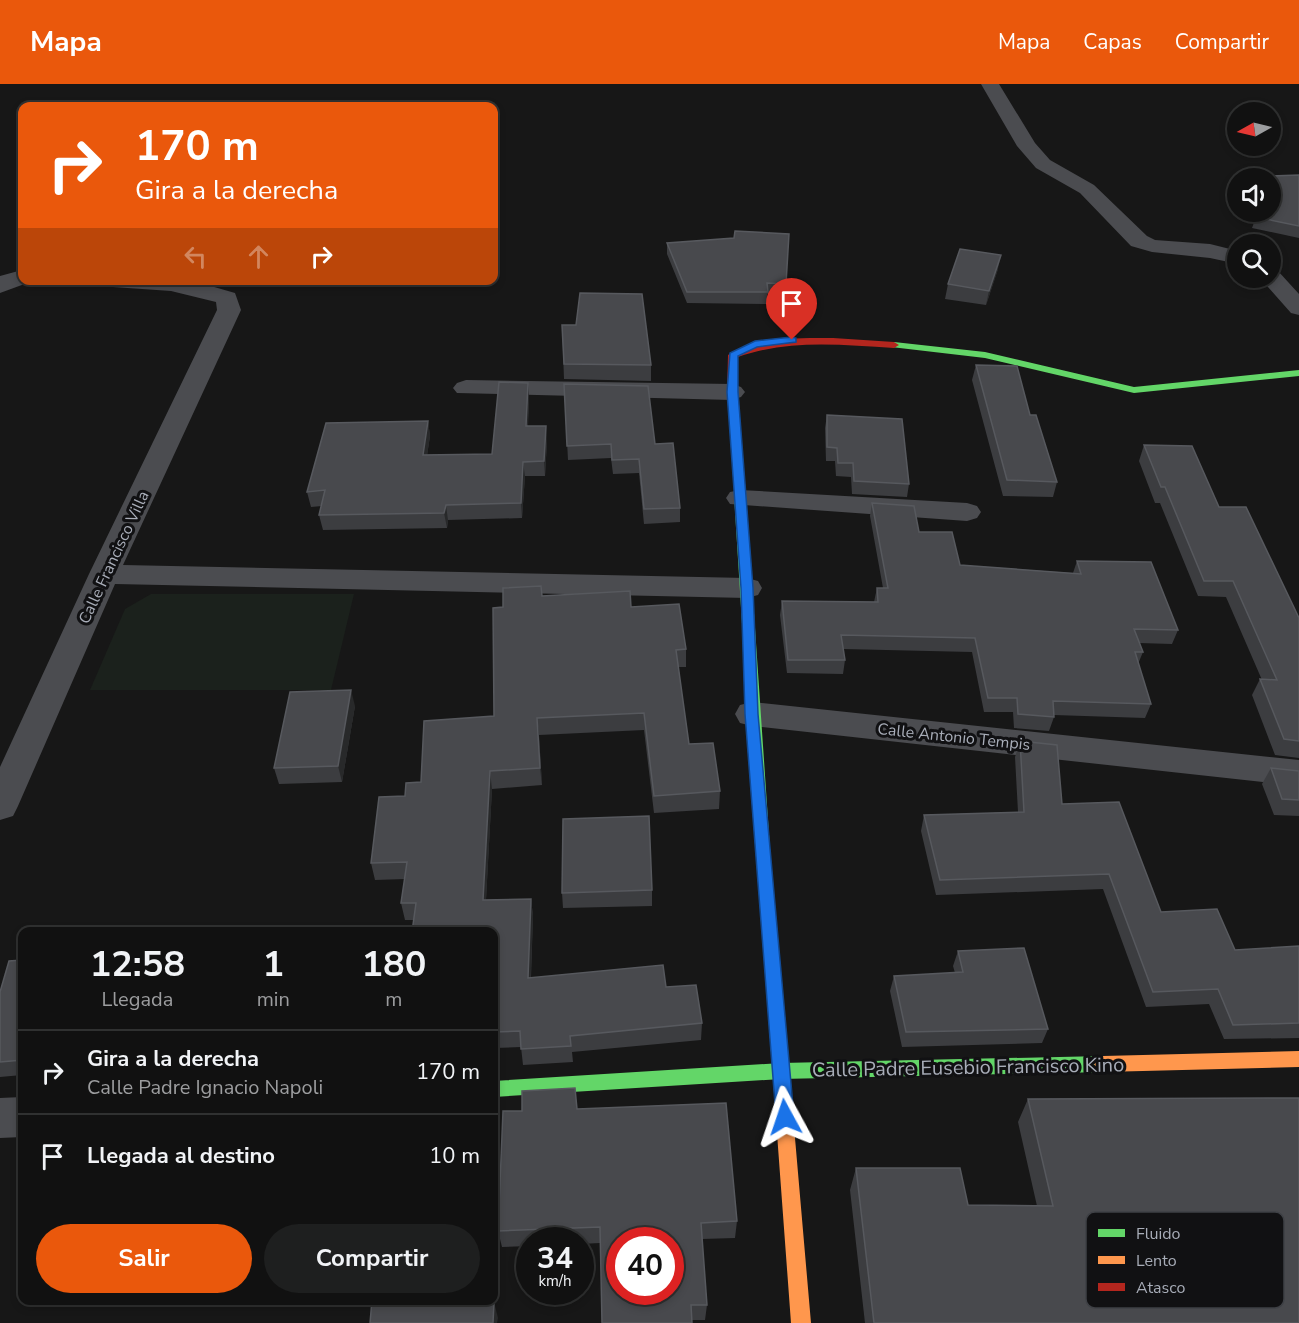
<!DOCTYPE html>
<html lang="es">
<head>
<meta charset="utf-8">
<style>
	:root { --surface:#111; --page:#1e1f1f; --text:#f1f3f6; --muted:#9c9d9f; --line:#303131; --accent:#ea580c }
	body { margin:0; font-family:"Nunito Sans",sans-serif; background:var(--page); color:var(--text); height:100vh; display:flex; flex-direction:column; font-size:22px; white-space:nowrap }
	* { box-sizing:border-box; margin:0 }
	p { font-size:20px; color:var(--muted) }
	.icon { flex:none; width:33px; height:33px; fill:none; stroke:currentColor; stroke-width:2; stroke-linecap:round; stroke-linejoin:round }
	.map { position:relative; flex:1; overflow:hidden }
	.details { position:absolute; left:18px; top:843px; width:480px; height:378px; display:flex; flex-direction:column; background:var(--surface); border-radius:12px; box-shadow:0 3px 9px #0003,0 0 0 2px var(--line) }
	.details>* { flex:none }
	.top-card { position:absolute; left:18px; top:18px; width:480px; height:183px; border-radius:12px; box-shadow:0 3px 9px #0003,0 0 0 2px var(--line); background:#ea580c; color:#fff; overflow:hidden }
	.needle { width:39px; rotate:262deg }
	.fabs { position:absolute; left:1227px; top:18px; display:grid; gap:12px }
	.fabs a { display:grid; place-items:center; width:54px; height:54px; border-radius:50%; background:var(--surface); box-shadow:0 3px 9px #0003,0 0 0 2px var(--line); font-size:30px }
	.speed { position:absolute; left:516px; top:1143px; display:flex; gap:12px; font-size:30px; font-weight:700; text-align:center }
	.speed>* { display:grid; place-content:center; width:78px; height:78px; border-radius:50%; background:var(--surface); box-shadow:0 3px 9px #0003,0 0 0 2px var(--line); line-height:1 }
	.speed small { font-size:15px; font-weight:400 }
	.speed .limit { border:9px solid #d22; background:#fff; color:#111 }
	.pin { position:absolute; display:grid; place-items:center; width:51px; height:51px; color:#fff; margin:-62px -26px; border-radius:50% 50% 50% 0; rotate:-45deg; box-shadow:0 0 6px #0007 }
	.pin .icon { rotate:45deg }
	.me { position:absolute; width:66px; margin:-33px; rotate:355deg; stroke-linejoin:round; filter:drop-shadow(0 0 4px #0008) }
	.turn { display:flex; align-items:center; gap:21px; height:126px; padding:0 18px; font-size:27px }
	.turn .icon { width:78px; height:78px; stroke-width:2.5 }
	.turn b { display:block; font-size:42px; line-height:51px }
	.lanes { display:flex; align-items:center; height:57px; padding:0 18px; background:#0003; justify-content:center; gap:30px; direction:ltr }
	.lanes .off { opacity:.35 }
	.eta { display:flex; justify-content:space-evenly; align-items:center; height:102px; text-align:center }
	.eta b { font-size:36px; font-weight:700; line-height:42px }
	.primary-button { display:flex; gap:12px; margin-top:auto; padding:12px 18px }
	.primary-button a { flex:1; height:69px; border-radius:36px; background:var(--accent); color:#fff; font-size:24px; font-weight:700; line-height:69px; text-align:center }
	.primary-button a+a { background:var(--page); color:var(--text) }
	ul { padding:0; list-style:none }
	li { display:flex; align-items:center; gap:18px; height:84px; padding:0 18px; border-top:2px solid var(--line) }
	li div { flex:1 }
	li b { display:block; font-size:22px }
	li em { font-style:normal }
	header { display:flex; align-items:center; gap:36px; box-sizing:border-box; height:84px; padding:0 30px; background:var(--accent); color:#fff }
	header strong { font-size:28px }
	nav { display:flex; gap:33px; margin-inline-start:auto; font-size:21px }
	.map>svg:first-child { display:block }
	.green { fill:#1b211c }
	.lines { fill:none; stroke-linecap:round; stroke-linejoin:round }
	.street { fill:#4b4c50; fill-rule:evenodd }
	.fast { fill:#63d668; fill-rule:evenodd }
	.slow { fill:#ff974d; fill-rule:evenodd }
	.jam { fill:#b3261e; fill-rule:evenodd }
	.wall { fill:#3c3d40 }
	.shaded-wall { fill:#28292a }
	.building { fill:#48494d; stroke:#57595e; stroke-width:1.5; fill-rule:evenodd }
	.route { fill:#1a73e8; stroke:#114b97; stroke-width:1.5 }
	.labels { text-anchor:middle; stroke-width:6; stroke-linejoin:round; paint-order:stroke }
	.street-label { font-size:16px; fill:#a8adb8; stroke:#111113 }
	.near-street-label { font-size:20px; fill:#a8adb8; stroke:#111113 }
	.key { fill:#111113; stroke:#3e4045; stroke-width:1.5 }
	.key-label { font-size:16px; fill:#a8adb8 }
</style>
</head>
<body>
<header>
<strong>Mapa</strong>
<nav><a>Mapa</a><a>Capas</a><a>Compartir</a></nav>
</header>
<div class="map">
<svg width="1299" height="1239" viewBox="0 0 1299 1239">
	<rect width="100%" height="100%" fill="#171717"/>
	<!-- green -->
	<path class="green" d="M 151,510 L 354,510 L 331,606 L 90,606 L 125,525 Z"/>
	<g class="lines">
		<!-- street -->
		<path class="street" d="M 981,0 L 999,0 L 1035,59 L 1050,76 L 1094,101 L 1147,152 L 1155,156 L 1210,160 L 1238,167 L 1238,180 L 1210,174 L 1152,168 L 1131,162 L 1080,109 L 1036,84 L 1017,62 Z
			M 1270,185 L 1278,187 L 1299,210 L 1299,231 L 1291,229 L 1260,194 L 1270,194 Z
			M 22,186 L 22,196 L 30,198 L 0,209 L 0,192 Z
			M 102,196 L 190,196 L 235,209 L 241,226 L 123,481 L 747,494 L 758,497 L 762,504 L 758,511 L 747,514 L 115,500 L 18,722 L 13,732 L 0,736 L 0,683 L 89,490 L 217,226 L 216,218 L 171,207 L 113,203 L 105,201 Z
			M 466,296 L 732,300 L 741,303 L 745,308 L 741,313 L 732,316 L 457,309 L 453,304 L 457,299 Z
			M 740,406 L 967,419 L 977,422 L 981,428 L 977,434 L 967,437 L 730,420 L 726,414 L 730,408 Z
			M 752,618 L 1299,676 L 1299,702 L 752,642 L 740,639 L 735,630 L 740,621 Z
			M 22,1013 L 22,1053 L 0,1054 L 0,1014 Z"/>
		<!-- fast -->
		<path class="fast" d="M 894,258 L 985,268 L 1134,303 L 1299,286 L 1299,292 L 1134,309 L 985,274 L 891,263 L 891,259 Z
			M 740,408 L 746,411 L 770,765 L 768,769 L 763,771 L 758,769 L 756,765 L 734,411 Z
			M 1103,972 L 1109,974 L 1112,980 L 1109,986 L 1103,988 L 781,995 L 494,1013 L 494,997 L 781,979 Z"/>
		<!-- slow -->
		<path class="slow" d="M 763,759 L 768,761 L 770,765 L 811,1239 L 791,1239 L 756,765 L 758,761 Z
			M 1299,967 L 1299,983 L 1103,988 L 1097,986 L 1094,980 L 1097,974 L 1103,972 Z"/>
		<!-- jam -->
		<path class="jam" d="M 833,254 L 894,258 L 899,261 L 894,264 C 841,261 789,255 738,273 L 737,308 L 746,411 L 740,414 L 736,413 L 727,308 L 728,271 C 750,253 805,254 833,254 Z"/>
	</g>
	<!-- wall -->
	<path class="wall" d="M 1299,91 L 1299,154 L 1252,144 L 1258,128 Z
		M 789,150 L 785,211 L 767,210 L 767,220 L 687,219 L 667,170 L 667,159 Z
		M 998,185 L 986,221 L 945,215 L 948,200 Z
		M 562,241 L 576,241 L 651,281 L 651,297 L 564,295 Z
		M 976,281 L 1030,331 L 1057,398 L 1053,413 L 1003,412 L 972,296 Z
		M 564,300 L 655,360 L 680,424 L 680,438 L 644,440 L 639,389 L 613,390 L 611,374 L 568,376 Z
		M 529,313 L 528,342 L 547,357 L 545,392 L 525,392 L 522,434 L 448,436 L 447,444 L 323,446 L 319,431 L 322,422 L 311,423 L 307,408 L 428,337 L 430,352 L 427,371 L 492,370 Z
		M 827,331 L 909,400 L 907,413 L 852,410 L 851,393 L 836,392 L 835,377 L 826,377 L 825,344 Z
		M 1144,361 L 1219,423 L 1299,534 L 1299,674 L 1275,671 L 1252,611 L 1260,595 L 1262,596 L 1226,513 L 1198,512 L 1160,419 L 1155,419 L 1139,377 Z
		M 872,419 L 919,448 L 960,481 L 1073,489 L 1077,477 L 1178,546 L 1172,560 L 1139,559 L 1143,568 L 1138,580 L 1151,620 L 1145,634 L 1054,631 L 1054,633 L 1049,647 L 1014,644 L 1013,628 L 984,628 L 972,568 L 843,565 L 845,576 L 843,590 L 787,589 L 780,531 L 782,517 L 874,518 L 877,504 L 883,504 L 870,432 Z
		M 542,512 L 631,523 L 686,565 L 686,583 L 678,583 L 689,660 L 720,707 L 719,725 L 654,729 L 644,646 L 539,651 L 542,701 L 492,705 L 486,816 L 531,815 L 533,832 L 531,893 L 666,903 L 702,939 L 701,956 L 572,968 L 573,978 L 523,981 L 521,963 L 494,964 L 494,848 L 414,836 L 405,836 L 401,819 L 405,795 L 375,796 L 371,779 L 405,712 L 421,698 L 494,632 L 503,523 Z
		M 355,622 L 342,698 L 279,700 L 274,684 Z
		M 1020,657 L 1062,720 L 1161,828 L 1235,866 L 1299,862 L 1299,954 L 1224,955 L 1209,920 L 1146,923 L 1103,805 L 936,811 L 921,747 L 924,731 L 1018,728 L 1015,673 Z
		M 1271,684 L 1299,687 L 1299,732 L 1274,731 L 1262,700 Z
		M 652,806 L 652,822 L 563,824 L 562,809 Z
		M 958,867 L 1048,945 L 1042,959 L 902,963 L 890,907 L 894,892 L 955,889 L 953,882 Z
		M 22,876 L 22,991 L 0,993 L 0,908 Z
		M 1028,1015 L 1299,1239 L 865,1239 L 850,1106 L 856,1084 L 968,1121 L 1037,1122 L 1018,1038 Z
		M 577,1025 L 737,1137 L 735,1154 L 702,1155 L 707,1221 L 705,1236 L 692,1236 L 600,1159 L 580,1160 L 580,1156 L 530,1156 L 530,1162 L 502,1163 L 498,1147 Z"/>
	<!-- shaded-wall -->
	<path class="shaded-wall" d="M 1001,171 L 998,185 L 986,221 L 989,207 Z
		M 528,299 L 529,313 L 527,357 L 526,342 Z
		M 428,337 L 430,352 L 425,386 L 423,371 Z
		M 546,342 L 547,357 L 545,392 L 544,377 Z
		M 523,378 L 525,392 L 522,434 L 521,419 Z
		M 446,421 L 448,436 L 447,444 L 444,429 Z
		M 351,606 L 355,622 L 342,698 L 338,682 Z
		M 537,634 L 539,651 L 542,701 L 540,684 Z
		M 490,687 L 492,705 L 485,833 L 483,816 Z
		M 531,815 L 533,832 L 530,910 L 528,894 Z
		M 453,1216 L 458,1216 L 458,1236 L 453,1221 Z
		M 494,1218 L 498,1234 L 497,1239 L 493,1239 Z"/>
	<!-- building -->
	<path class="building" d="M 1299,91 L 1299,142 L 1256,133 L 1258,128 L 1270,128 L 1270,94 L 1271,92 Z
		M 735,147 L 789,150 L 786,200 L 767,199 L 768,208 L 687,208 L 667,159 L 734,154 Z
		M 960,165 L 1001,171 L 989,207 L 948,200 Z
		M 580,209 L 642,210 L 651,281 L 564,280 L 562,241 L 576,241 Z
		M 976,281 L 1017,282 L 1030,331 L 1036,331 L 1057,398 L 1007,396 Z
		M 499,298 L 528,299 L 526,342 L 546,342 L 544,377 L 523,378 L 521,419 L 446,421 L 444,429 L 319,431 L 325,406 L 307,408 L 326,339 L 428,337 L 423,371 L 492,370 Z
		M 564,300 L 648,302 L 655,360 L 673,359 L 680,424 L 644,425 L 639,375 L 612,376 L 611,360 L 567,362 Z
		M 827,331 L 902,335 L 909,400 L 854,397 L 853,379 L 838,379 L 837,364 L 827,363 Z
		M 1144,361 L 1192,362 L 1219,423 L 1246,423 L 1299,534 L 1299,657 L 1284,655 L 1260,595 L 1277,596 L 1233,497 L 1204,497 L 1165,403 L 1161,403 Z
		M 872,419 L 914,422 L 919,448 L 952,448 L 960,481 L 1081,490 L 1077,477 L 1151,478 L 1178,546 L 1134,545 L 1143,568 L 1135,568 L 1151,620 L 1053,617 L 1054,633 L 1018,630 L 1017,614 L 988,614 L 975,554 L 841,551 L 845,576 L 788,576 L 782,517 L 878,518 L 877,504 L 888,504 Z
		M 541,502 L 542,512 L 630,507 L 631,523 L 679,520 L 686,565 L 676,566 L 689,660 L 713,659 L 720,707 L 654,712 L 644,629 L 537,634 L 540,684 L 490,687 L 483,816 L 531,815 L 528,894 L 663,881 L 666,903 L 696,901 L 702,939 L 570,952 L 571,962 L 521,965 L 520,947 L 494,948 L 494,848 L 412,848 L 416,819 L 401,819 L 407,778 L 371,779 L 379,713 L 405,712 L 406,699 L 421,698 L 424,637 L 494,632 L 493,524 L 503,523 L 503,504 Z
		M 351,606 L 338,682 L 274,684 L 290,608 Z
		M 1020,657 L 1057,661 L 1062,720 L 1119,718 L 1161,828 L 1217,825 L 1235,866 L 1299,862 L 1299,939 L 1233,941 L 1218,905 L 1153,908 L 1109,790 L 940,796 L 924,731 L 1024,728 Z
		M 1271,684 L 1299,687 L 1299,716 L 1282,715 Z
		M 649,732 L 652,806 L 562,809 L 563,735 Z
		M 1024,864 L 1048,945 L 906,948 L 894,892 L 963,888 L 958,867 Z
		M 22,876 L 22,976 L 0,978 L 0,908 L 9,877 Z
		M 575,1004 L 577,1025 L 726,1019 L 737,1137 L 701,1139 L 707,1221 L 691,1221 L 692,1239 L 602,1239 L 600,1143 L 498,1147 L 503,1027 L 522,1027 L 522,1007 ZM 620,1156 L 670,1156 L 670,1208 L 620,1208 Z
		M 1299,1014 L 1299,1239 L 874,1239 L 856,1084 L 960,1084 L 968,1121 L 1053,1122 L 1028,1015 Z
		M 372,1216 L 453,1216 L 453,1221 L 494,1218 L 493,1239 L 370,1239 Z"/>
	<!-- route -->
	<path class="route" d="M 792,253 L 796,254 L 796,258 L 757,263 L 738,272 L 738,308 L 753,504 L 758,630 L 794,1033 L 791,1039 L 785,1042 L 778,1039 L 776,1033 L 745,630 L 741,504 L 727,308 L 730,269 L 755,257 Z"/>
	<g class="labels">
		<!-- street labels -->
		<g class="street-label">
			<text transform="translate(113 473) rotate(-65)" y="6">Calle Francisco Villa</text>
			<text transform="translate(954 652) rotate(6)" y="6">Calle Antonio Tempis</text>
		</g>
		<!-- near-street labels -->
		<g class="near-street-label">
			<text transform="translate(968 983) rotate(-1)" y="7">Calle Padre Eusebio Francisco Kino</text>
		</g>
	</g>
	<!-- legend -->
	<rect x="1086" y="1128" width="198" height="96" rx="9" class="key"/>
	<rect x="1098" y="1145" width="27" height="8" fill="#63d668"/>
	<rect x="1098" y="1172" width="27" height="8" fill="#ff974d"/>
	<rect x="1098" y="1199" width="27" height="8" fill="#b3261e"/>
	<g class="key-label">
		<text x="1136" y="1155">Fluido</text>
		<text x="1136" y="1182">Lento</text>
		<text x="1136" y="1209">Atasco</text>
	</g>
</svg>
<div class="fabs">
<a><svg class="needle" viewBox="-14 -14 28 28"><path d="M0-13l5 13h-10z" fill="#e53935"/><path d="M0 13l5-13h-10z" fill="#9c9d9f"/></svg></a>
<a><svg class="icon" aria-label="sound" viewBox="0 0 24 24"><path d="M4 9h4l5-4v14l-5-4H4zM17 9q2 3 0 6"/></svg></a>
<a><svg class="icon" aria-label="search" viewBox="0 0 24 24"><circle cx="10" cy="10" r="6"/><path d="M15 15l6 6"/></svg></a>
</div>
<div class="speed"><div>34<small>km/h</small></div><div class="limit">40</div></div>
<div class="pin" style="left:792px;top:256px;background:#d93025"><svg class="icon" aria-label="arrive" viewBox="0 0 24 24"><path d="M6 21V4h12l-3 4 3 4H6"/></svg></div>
<svg class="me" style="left:785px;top:1033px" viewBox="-20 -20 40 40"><path d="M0-17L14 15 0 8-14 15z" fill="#1a73e8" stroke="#fff" stroke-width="4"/></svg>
<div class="top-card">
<div class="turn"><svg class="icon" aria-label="right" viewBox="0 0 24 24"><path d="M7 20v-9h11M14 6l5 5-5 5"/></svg><div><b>170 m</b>Gira a la derecha</div></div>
<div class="lanes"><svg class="icon off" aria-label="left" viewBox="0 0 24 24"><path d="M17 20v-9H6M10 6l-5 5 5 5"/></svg><svg class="icon off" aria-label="ahead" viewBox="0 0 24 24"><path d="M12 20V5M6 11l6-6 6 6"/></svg><svg class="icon" aria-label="right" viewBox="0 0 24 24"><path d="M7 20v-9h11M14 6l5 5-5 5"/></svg></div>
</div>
<section class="details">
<div class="eta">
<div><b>12:58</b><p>Llegada</p></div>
<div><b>1</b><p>min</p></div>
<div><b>180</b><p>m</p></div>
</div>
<ul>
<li><svg class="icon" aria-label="right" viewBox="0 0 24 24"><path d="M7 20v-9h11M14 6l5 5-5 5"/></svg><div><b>Gira a la derecha</b><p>Calle Padre Ignacio Napoli</p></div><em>170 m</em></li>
<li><svg class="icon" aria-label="arrive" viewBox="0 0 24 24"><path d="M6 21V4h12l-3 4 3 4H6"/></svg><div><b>Llegada al destino</b></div><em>10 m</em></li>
</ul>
<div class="primary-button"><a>Salir</a><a>Compartir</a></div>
</section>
</div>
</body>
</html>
